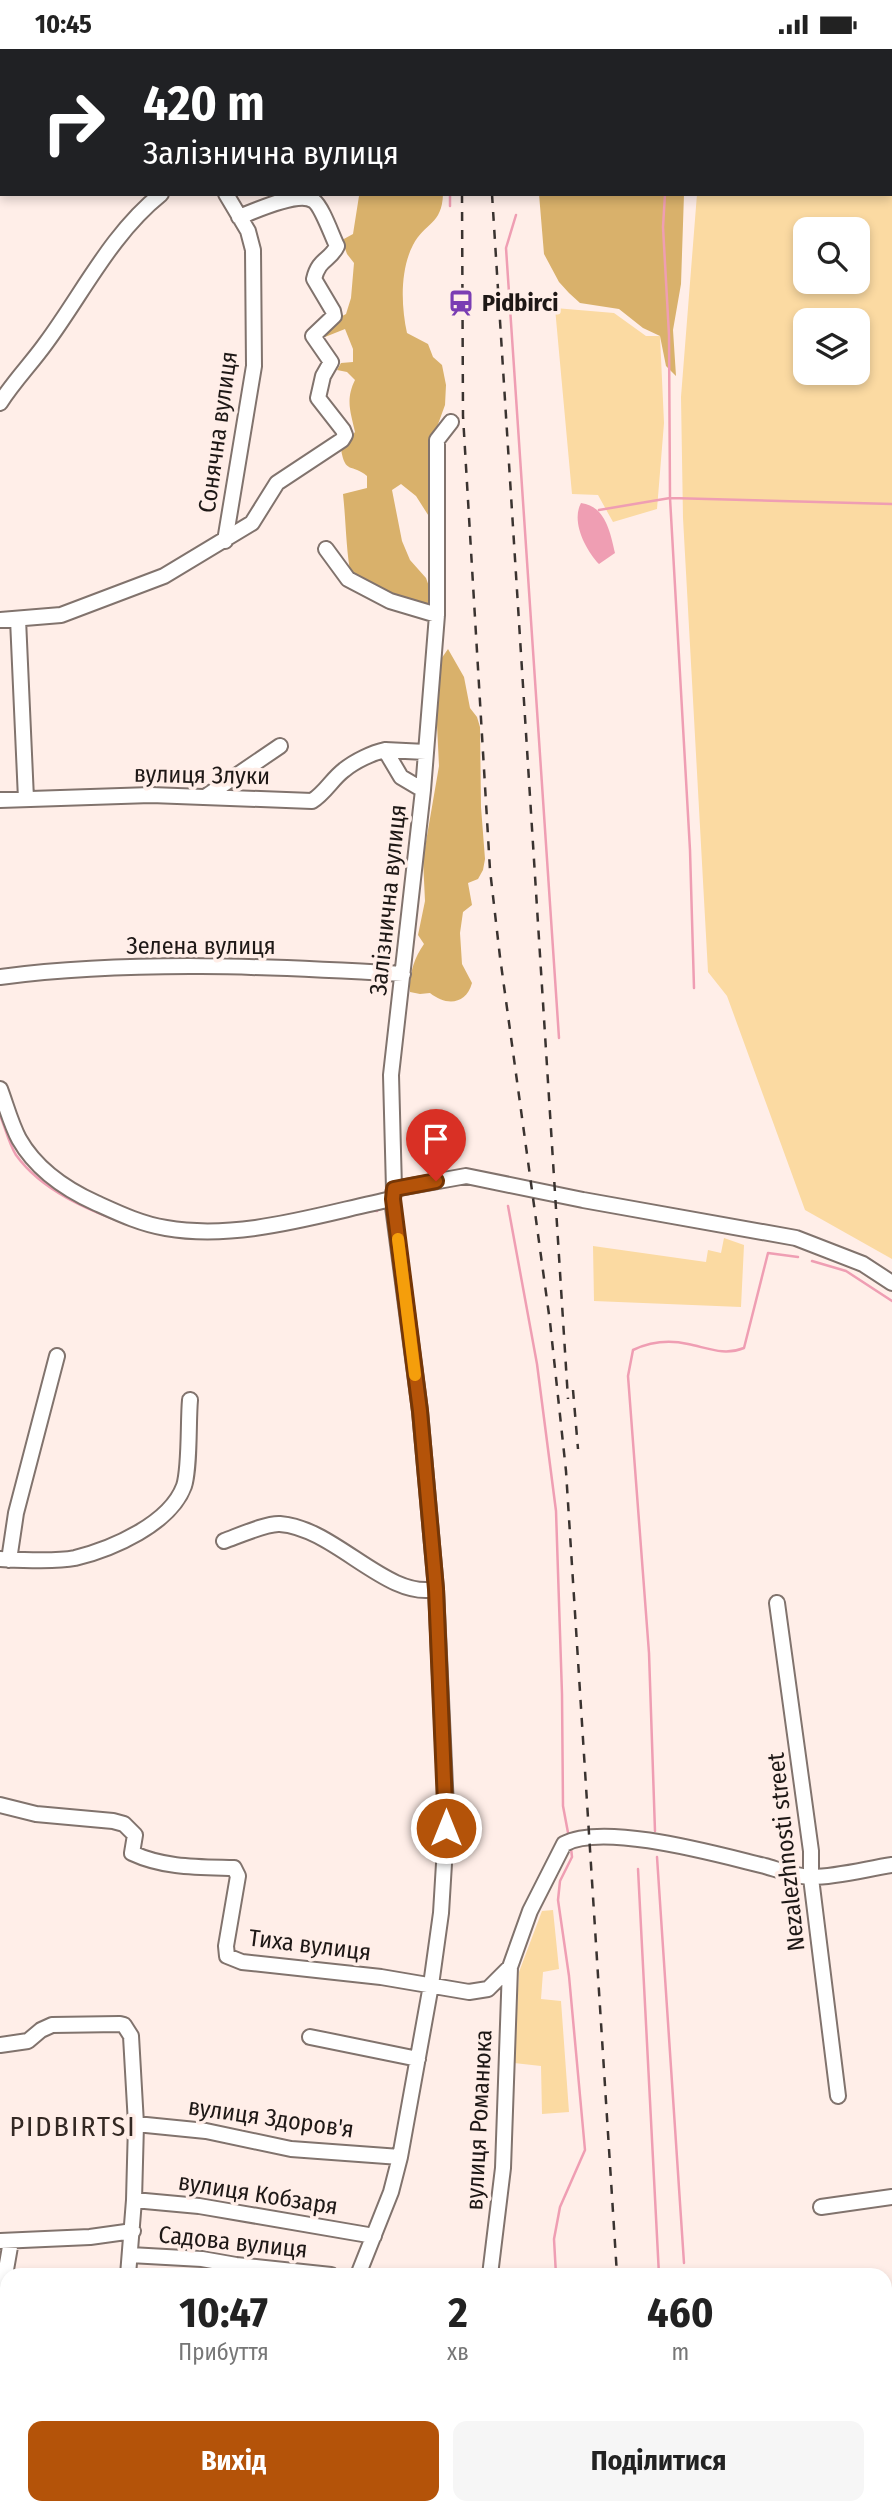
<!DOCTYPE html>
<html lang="uk">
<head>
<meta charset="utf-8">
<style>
	:root { --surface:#fff; --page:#f6f6f6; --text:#222; --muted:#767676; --accent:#b45309 }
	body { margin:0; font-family:"Fira Sans Condensed",sans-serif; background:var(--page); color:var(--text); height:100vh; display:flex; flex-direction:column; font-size:26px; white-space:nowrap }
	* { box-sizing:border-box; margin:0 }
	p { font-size:23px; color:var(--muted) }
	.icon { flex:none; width:38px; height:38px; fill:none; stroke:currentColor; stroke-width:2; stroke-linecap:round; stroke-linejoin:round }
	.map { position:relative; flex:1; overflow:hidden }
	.details { position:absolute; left:0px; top:2219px; width:892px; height:247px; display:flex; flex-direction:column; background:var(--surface); border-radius:21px 21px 0 0; box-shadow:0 4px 10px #0003 }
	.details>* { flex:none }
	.hud { position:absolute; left:0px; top:0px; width:892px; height:147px; box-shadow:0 4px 10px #0003; background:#202124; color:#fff; overflow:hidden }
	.fabs { position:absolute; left:793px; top:168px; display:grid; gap:14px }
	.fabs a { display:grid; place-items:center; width:77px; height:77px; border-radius:14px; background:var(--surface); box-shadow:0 4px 10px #0003; font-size:35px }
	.pin { position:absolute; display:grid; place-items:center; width:60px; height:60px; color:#fff; margin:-72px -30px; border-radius:50% 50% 50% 0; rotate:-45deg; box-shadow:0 0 7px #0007 }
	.pin .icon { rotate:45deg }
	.me { position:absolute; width:77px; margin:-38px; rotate:0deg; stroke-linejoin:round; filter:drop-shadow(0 0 5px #0008) }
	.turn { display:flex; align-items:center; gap:24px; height:147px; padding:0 28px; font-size:32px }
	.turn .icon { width:91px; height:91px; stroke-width:2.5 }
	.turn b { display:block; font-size:49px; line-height:60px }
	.eta { display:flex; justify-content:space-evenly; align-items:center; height:119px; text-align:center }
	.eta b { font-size:42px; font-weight:700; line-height:49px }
	.primary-button { display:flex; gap:14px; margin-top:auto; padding:14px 28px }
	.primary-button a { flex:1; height:80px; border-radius:14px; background:var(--accent); color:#fff; font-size:28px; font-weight:700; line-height:80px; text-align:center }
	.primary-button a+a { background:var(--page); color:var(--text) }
	.status { display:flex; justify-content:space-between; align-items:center; height:49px; padding:0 35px; background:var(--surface); direction:ltr }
	.status svg { height:19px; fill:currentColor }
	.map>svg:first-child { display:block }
	.green { fill:#fbdaa2; fill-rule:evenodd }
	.forest { fill:#d9b16b }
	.water { fill:#ef9eb3 }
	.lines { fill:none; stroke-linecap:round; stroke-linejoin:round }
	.stream { stroke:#ef9eb3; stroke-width:2.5 }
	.minor-casing { stroke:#81736d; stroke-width:18 }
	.minor { stroke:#fff; stroke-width:14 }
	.rail { stroke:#3a3330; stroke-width:2.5; stroke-dasharray:9 9; stroke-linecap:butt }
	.route-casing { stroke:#753606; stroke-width:18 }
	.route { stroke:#b45309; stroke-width:12 }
	.slow { stroke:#f59e0b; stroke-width:12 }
	.labels { text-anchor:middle; stroke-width:7; stroke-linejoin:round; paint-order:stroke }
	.poi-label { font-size:24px; font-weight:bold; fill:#1e1816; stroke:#ffeee8; text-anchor:start }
	.street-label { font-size:24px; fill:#1e1816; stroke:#ffeee8 }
	.quarter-label { font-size:28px; letter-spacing:2px; fill:#332823; stroke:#ffeee8 }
</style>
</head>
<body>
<div class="status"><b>10:45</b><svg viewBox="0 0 49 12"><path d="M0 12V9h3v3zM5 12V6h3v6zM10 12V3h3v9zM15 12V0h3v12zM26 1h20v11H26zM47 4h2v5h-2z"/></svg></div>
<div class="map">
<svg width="892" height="2465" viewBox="0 0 892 2465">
	<rect width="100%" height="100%" fill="#ffeee8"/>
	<!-- green -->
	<path class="green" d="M 707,0 L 892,0 L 892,1210 L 805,1161 L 727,947 L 708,923 L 683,469 L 681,348 L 697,145 L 891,145 L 891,2 ZM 858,180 L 858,233 L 805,233 L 805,180 ZM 805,271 L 858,271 L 858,324 L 805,324 Z
		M 555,259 L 614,264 L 646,287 L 660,287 L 664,374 L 657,460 L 613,473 L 598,446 L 572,445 Z
		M 724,1189 L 744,1196 L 741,1258 L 594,1252 L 593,1197 L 706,1213 L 708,1201 L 721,1204 Z
		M 553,1861 L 559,1920 L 543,1923 L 541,1950 L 561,1952 L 569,2063 L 542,2065 L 541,2017 L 514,2014 L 519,1923 L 542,1862 Z"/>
	<!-- forest -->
	<path class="forest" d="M 358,145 L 443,145 C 442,176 425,173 413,196 C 400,221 401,257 407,284 L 428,295 L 433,308 L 442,316 L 446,336 L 445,356 L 429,400 L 434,468 L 430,469 L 416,447 L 401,435 L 392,441 L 402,492 L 410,511 L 426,529 L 431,543 L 431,561 L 418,558 L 351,527 C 346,502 346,472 343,445 L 367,439 L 367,427 C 352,414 345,426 341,400 L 355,383 C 351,364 345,351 355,331 L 347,323 L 337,321 L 341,314 L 353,313 L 353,300 L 345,280 L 325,288 L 322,281 L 329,274 L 346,265 L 351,249 L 354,214 L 347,205 L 342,191 L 353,185 L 359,147 Z
		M 539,145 L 684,145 L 681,235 L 673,281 L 676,327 L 666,317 L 660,287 L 643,279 L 619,260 L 580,254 L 569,244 L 559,233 L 544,205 Z
		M 448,600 L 464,628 L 470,659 L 477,668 L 480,678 L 481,758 L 485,810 L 483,821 L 478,830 L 468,834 L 472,856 L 463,863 L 460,884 L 462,915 L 472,934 C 466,956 446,957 430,944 L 420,945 L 410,943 C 409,926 414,909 424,895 L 418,886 L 425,852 L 423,810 L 439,717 L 436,655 L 439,613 Z"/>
	<!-- water -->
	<path class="water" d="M 581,454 C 605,457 610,482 615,504 L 599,515 C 585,500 571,472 581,454 Z"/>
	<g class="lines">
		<!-- stream -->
		<path class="stream" d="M 452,2 L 452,0
			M 676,2 L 676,0
			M 665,145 L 663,178 L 669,286 L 670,449 L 690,801 L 694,939
			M 450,157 L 450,145
			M 516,166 L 506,199 L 559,989
			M 599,461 L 670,449 L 892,455
			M 0,1066 C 5,1078 9,1095 16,1106 C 42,1142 88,1161 129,1176
			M 508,1157 L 537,1315 L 556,1462 L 562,1645 L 563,1757 L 569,1789
			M 369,1161 L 377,1162
			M 139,1179 L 153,1183
			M 812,1212 L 846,1222 L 892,1252
			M 655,1782 L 649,1604 L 628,1327 L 633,1301 C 650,1293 670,1291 688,1295 C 708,1299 724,1307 744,1299 L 768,1204 L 798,1208
			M 657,1808 L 684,2214
			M 638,1820 L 659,2226
			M 556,2226 L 554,2190 L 560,2158 L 585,2101 L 569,1927 L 558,1851 L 560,1832 L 572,1808 L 571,1799
			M 578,2459 L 578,2465"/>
		<!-- minor casing -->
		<g class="minor-casing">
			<path id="minor" d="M 0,354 C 14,332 31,315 46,294 C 83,244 111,185 161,145
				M 225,492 L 254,317 L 253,201 L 248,182 L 226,145
				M 326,500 L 348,530 L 390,552 L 437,566
				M 18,570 L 26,750
				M 0,571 L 61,566 L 164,527 L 252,474 L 277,434 L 342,391 L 345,386 L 343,381 L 318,349 L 323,327 L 331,313 L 313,287 L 334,267 L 333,262 L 314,230 C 319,209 330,212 337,197 C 332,187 322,158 314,152 C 299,141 255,162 239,168
				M 385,701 L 426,703
				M 205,748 L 280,697
				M 0,751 L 151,746 L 312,752 C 325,744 332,730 344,721 C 355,712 372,704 385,701 L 401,728 L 423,741
				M 0,928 C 133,911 269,917 403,925
				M 0,1040 C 6,1056 11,1075 19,1090 C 36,1120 65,1140 96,1154 C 118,1164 141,1175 166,1179 C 240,1192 320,1165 392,1150
				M 394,1140 L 391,1026 L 423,741 L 437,566 L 437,391 L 451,373
				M 224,1492 C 238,1487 267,1474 280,1475 C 335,1479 387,1551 436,1540
				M 0,1510 C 21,1511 55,1513 75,1509 C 112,1500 170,1475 184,1437 C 190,1419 188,1372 190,1351
				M 9,1511 L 16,1464 L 57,1307
				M 777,1554 L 811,1802 L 811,1829 L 838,2047
				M 0,1756 L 36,1765 L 113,1772 L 124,1775 L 135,1786 L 132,1804 C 164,1819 198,1818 234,1819 L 238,1827 L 226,1897 L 227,1907 L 242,1913 L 381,1928 L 469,1943 L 488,1940 L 510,1918 L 530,1862 L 564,1795 C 604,1773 719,1806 765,1817 C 779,1821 797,1828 812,1828 C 838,1828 866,1820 892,1816
				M 310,1988 L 418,2010
				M 0,1996 L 28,1992 L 41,1981 L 52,1976 L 120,1975 L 124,1976 L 131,1987 L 136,2075 L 134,2151 L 128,2226
				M 136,2075 L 206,2082 L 291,2100 L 400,2108
				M 134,2151 L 199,2157 L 374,2187
				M 821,2158 L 892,2148
				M 0,2192 L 90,2188 L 133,2182
				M 130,2206 L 202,2210 L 236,2216 L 331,2226
				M 358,2226 L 391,2143 L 400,2108 L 431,1936 L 441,1864 L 445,1798 L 446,1759 L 436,1540 L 420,1362 L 392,1150 L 394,1140 L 466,1127 L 583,1151 L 796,1189 L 863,1215 L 892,1234
				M 490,2226 L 503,2119 L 510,1918
				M 0,2255 L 11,2192
				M 60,2465 L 60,2459
				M 314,2465 L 314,2459
				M 448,2465 L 449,2459
				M 672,2465 L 673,2459"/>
		</g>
		<!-- minor -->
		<use href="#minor" class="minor"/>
		<!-- rail -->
		<path class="rail" d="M 468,2 L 468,0
			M 492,2 L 492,0
			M 462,145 L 463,367 L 490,821 L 500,908 L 550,1273 L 566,1422 L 617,2226
			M 492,145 L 568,1350
			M 573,1341 L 578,1400
			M 632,2459 L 632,2465"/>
	</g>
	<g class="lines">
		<!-- route casing -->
		<g class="route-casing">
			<path id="route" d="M 436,1132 L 394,1140 L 393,1150 L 420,1362 L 436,1540 L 446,1779"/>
		</g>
		<!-- route -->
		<use href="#route" class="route"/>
		<!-- slow -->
		<path class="slow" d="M 398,1190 L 415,1326"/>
	</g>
	<!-- icons -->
	<defs>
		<g id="station-bare" transform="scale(2.1)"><path d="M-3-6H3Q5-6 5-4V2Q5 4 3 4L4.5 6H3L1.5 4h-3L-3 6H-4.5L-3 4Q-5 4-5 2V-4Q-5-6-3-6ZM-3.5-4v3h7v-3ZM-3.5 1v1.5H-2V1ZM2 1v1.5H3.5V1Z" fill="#7a3db3" stroke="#ffeee8" stroke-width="2.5" paint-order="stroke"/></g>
	</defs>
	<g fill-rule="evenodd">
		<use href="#station-bare" x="461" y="254"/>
	</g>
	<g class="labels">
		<!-- poi labels -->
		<g class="poi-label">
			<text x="482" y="262">Pidbirci</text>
		</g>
		<!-- street labels -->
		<g class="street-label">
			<text transform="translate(218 383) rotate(-82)" y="8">Сонячна вулиця</text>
			<text transform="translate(202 726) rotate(1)" y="8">вулиця Злуки</text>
			<text transform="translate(388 851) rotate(-84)" y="8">Залізнична вулиця</text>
			<text x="201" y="905">Зелена вулиця</text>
			<text transform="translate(786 1803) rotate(-96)" y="8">Nezalezhnosti street</text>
			<text transform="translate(310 1896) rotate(7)" y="8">Тиха вулиця</text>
			<text transform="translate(271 2069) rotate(8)" y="8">вулиця Здоров'я</text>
			<text transform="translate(479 2071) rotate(-87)" y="8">вулиця Романюка</text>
			<text transform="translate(258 2145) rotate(9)" y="8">вулиця Кобзаря</text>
			<text transform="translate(233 2193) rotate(6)" y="8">Садова вулиця</text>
		</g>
		<!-- quarter labels -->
		<g class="quarter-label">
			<text x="73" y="2087">PIDBIRTSI</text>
		</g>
	</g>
</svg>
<div class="fabs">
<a><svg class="icon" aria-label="search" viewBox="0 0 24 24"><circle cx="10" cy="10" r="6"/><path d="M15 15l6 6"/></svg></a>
<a><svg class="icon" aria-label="layers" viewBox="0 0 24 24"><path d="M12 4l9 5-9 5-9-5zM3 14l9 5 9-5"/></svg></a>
</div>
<div class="pin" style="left:436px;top:1132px;background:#d93025"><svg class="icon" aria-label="arrive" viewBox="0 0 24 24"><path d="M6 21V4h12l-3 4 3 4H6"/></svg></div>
<svg class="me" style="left:446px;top:1779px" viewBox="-20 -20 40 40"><circle r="17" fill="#b45309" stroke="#fff" stroke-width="3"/><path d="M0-11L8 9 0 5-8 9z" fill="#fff"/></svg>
<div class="hud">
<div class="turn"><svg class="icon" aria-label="right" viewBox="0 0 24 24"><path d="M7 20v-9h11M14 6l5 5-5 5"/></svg><div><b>420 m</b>Залізнична вулиця</div></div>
</div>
<section class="details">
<div class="eta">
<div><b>10:47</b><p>Прибуття</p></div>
<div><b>2</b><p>хв</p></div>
<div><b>460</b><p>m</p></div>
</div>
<div class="primary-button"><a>Вихід</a><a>Поділитися</a></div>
</section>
</div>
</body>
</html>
